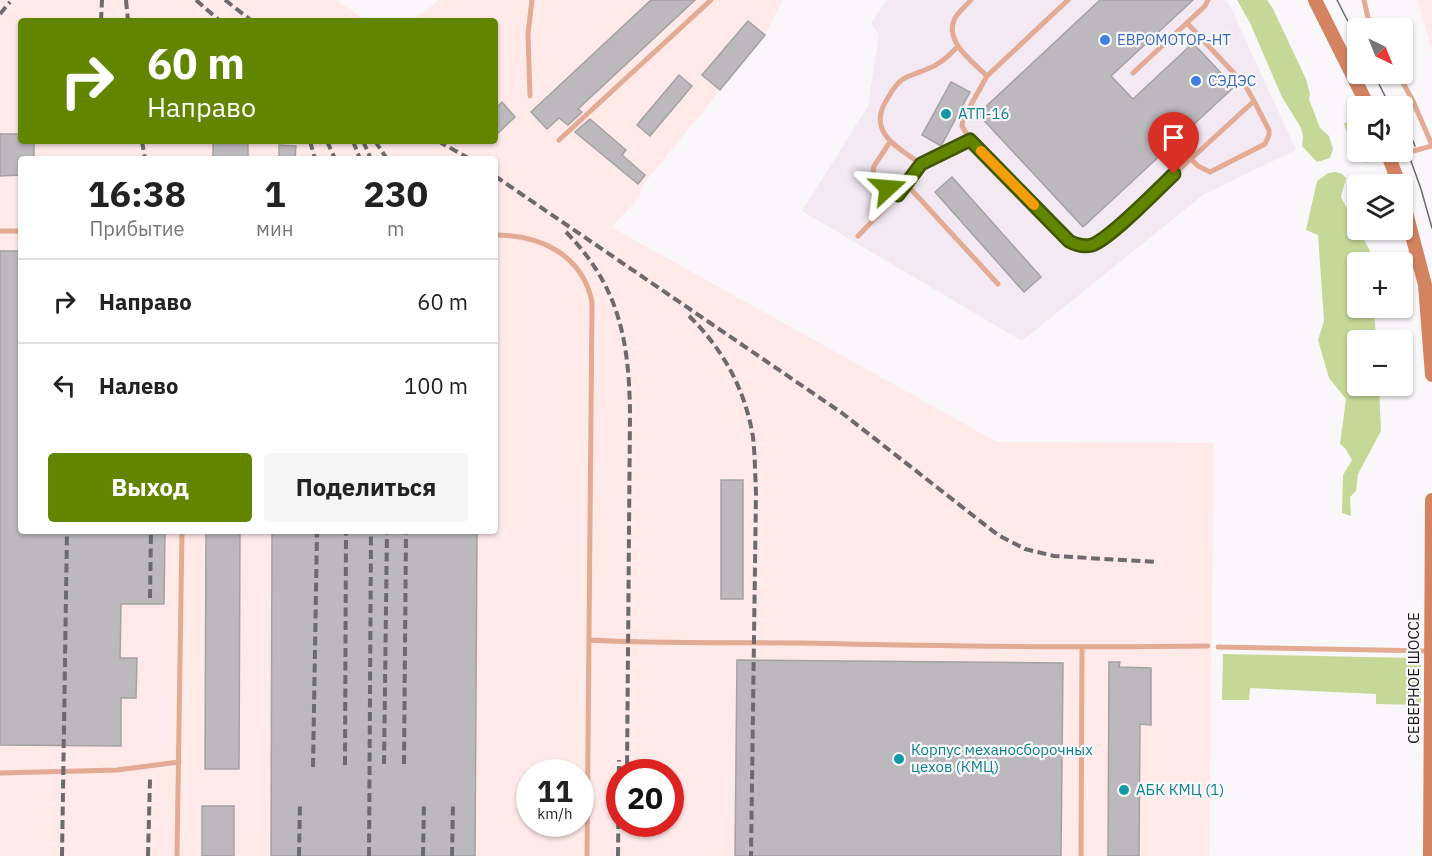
<!DOCTYPE html>
<html lang="ru">
<head>
<meta charset="utf-8">
<style>
	:root { --surface:#fff; --page:#f6f6f6; --text:#222; --muted:#767676; --line:#e0e0e0; --accent:#628500 }
	body { margin:0; font-family:"IBM Plex Sans",sans-serif; background:var(--page); color:var(--text); height:100vh; display:flex; flex-direction:column; font-size:22px; white-space:nowrap }
	* { box-sizing:border-box; margin:0 }
	p { font-size:20px; color:var(--muted) }
	.icon { flex:none; width:33px; height:33px; fill:none; stroke:currentColor; stroke-width:2; stroke-linecap:round; stroke-linejoin:round }
	.map { position:relative; flex:1; overflow:hidden }
	.panel { position:absolute; left:18px; top:156px; width:480px; height:378px; display:flex; flex-direction:column; background:var(--surface); border-radius:6px; box-shadow:0 2px 4px #0004 }
	.panel>* { flex:none }
	.top-card { position:absolute; left:18px; top:18px; width:480px; height:126px; border-radius:6px; box-shadow:0 2px 4px #0004; background:#628500; color:#fff; overflow:hidden }
	.needle { width:39px; rotate:137deg }
	.tools { position:absolute; left:1347px; top:18px; display:grid; gap:12px }
	.tools a { display:grid; place-items:center; width:66px; height:66px; border-radius:6px; background:var(--surface); box-shadow:0 2px 4px #0004; font-size:30px }
	.speed { position:absolute; left:516px; top:759px; display:flex; gap:12px; font-size:30px; font-weight:700; text-align:center }
	.speed>* { display:grid; place-content:center; width:78px; height:78px; border-radius:50%; background:var(--surface); box-shadow:0 2px 4px #0004; line-height:1 }
	.speed small { font-size:15px; font-weight:400 }
	.speed .limit { border:9px solid #d22; background:#fff; color:#111 }
	.pin { position:absolute; display:grid; place-items:center; width:51px; height:51px; color:#fff; margin:-62px -26px; border-radius:50% 50% 50% 0; rotate:-45deg; box-shadow:0 0 6px #0007 }
	.pin .icon { rotate:45deg }
	.me { position:absolute; width:66px; margin:-33px; rotate:71deg; stroke-linejoin:round; filter:drop-shadow(0 0 4px #0008) }
	.turn { display:flex; align-items:center; gap:21px; height:126px; padding:0 30px; font-size:27px }
	.turn .icon { width:78px; height:78px; stroke-width:2.5 }
	.turn b { display:block; font-size:42px; line-height:51px }
	.eta { display:flex; justify-content:space-evenly; align-items:center; height:102px; text-align:center }
	.eta b { font-size:36px; font-weight:700; line-height:42px }
	.button { display:flex; gap:12px; margin-top:auto; padding:12px 30px }
	.button a { flex:1; height:69px; border-radius:6px; background:var(--accent); color:#fff; font-size:24px; font-weight:700; line-height:69px; text-align:center }
	.button a+a { background:var(--page); color:var(--text) }
	ul { padding:0; list-style:none }
	li { display:flex; align-items:center; gap:18px; height:84px; padding:0 30px; border-top:2px solid var(--line) }
	li div { flex:1 }
	li b { display:block; font-size:22px }
	li em { font-style:normal }
	.map>svg:first-child { display:block }
	.built { fill:#f2e9f3 }
	.industrial { fill:#ffe9e9; fill-rule:evenodd }
	.green { fill:#c6d897 }
	.building { fill:#bcb9bc; stroke:#a3a1a4; stroke-width:1.5 }
	.lines { fill:none; stroke-linecap:round; stroke-linejoin:round }
	.lane { stroke:#e3ab94; stroke-width:5 }
	.secondary { stroke:#d48361; stroke-width:14 }
	.tram { stroke:#6b6a6c; stroke-width:1.5 }
	.rail { stroke:#6b6a6c; stroke-width:4; stroke-dasharray:9 4.5; stroke-linecap:butt }
	.route-casing { stroke:#405600; stroke-width:15 }
	.route { stroke:#628500; stroke-width:10 }
	.slow { stroke:#f59e0b; stroke-width:10 }
	.shop-dot { fill:#3f7fe0; stroke:#faf7fb; stroke-width:2 }
	.culture-dot { fill:#0f9aa8; stroke:#faf7fb; stroke-width:2 }
	.labels { text-anchor:middle; stroke-width:4.5; stroke-linejoin:round; paint-order:stroke }
	.shop-label { font-size:15px; fill:#366cbe; stroke:#faf7fb; text-anchor:start }
	.culture-label { font-size:15px; fill:#0d838f; stroke:#faf7fb; text-anchor:start }
	.street-label { font-size:15px; fill:#171618; stroke:#faf7fb }
</style>
</head>
<body>
<div class="map">
<svg width="1432" height="856" viewBox="0 0 1432 856">
	<rect width="100%" height="100%" fill="#faf7fb"/>
	<!-- built -->
	<path class="built" d="M 887,0 L 1225,0 L 1229,4 L 1296,150 L 1203,195 L 1022,341 L 802,211 L 868,106 L 879,35 L 871,23 Z"/>
	<!-- industrial -->
	<path class="industrial" d="M 0,0 L 336,0 L 367,21 L 21,21 L 21,141 L 495,141 L 495,21 L 412,21 L 439,0 L 783,0 L 765,35 L 642,186 L 640,197 L 611,227 L 997,442 L 1214,443 L 1209,856 L 0,856 ZM 21,159 L 495,159 L 495,531 L 21,531 ZM 530,772 L 580,772 L 580,824 L 530,824 ZM 620,772 L 670,772 L 670,824 L 620,824 Z
		M 1418,0 L 1432,0 L 1432,52 Z"/>
	<!-- green -->
	<path class="green" d="M 1237,0 L 1267,0 L 1273,9 L 1306,79 L 1310,94 L 1309,99 L 1320,128 L 1329,136 L 1333,149 L 1330,158 L 1317,162 L 1302,146 L 1303,136 L 1301,128 L 1282,97 L 1250,23 Z
		M 1346,122 L 1357,130 L 1358,152 L 1366,152 L 1367,163 C 1356,159 1348,135 1344,124 Z
		M 1336,172 L 1342,174 L 1346,178 L 1341,197 L 1370,251 L 1371,262 L 1358,262 L 1358,308 L 1374,308 L 1376,340 L 1358,340 L 1358,386 L 1379,386 L 1381,431 L 1358,474 L 1356,491 L 1350,497 L 1351,516 L 1342,513 L 1343,475 L 1352,460 L 1345,448 L 1340,444 L 1346,399 L 1329,378 L 1318,340 L 1324,321 L 1318,235 L 1306,230 L 1317,181 L 1328,173 Z
		M 1223,654 L 1414,658 L 1421,665 L 1421,705 L 1376,704 L 1376,694 L 1250,688 L 1249,700 L 1222,700 Z"/>
	<!-- building -->
	<path class="building" d="M 651,0 L 695,0 L 578,109 L 582,112 L 568,125 L 559,118 L 547,129 L 531,112 Z
		M 1100,0 L 1193,0 L 1111,76 L 1133,99 L 1193,43 L 1234,87 L 1083,227 L 978,114 Z
		M 748,21 L 765,35 L 720,90 L 702,75 Z
		M 679,75 L 692,86 L 650,136 L 637,125 Z
		M 951,82 L 970,92 L 941,146 L 922,135 Z
		M 502,102 L 515,117 L 495,136 L 495,109 Z
		M 590,119 L 626,150 L 622,155 L 645,175 L 638,184 L 575,132 Z
		M 0,134 L 21,134 L 21,141 L 34,141 L 34,159 L 21,159 L 21,175 L 0,176 Z
		M 213,141 L 248,141 L 248,159 L 213,159 Z
		M 279,145 L 296,146 L 295,159 L 279,159 Z
		M 952,177 L 1041,277 L 1024,292 L 935,192 Z
		M 0,251 L 21,251 L 21,531 L 165,531 L 164,604 L 121,604 L 120,658 L 137,658 L 136,698 L 121,698 L 121,746 L 0,745 Z
		M 721,480 L 743,480 L 743,599 L 721,599 Z
		M 206,531 L 240,531 L 239,769 L 205,769 Z
		M 272,531 L 477,531 L 475,856 L 271,856 Z
		M 737,660 L 1063,663 L 1061,856 L 735,856 Z
		M 1109,662 L 1120,662 L 1119,667 L 1151,668 L 1151,725 L 1140,724 L 1139,856 L 1108,856 Z
		M 202,806 L 234,806 L 234,856 L 202,856 Z"/>
	<g class="lines">
		<!-- lane -->
		<path class="lane" d="M 971,0 C 966,6 959,11 955,18 C 943,41 973,62 987,76
			M 1068,0 L 987,76 L 963,119 L 962,126 L 970,140 L 1075,245 L 1089,246 L 1107,236 L 1254,101 L 1245,85 L 1187,23
			M 1364,0 L 1368,18 L 1374,28
			M 1133,73 L 1205,6 L 1208,0
			M 1398,74 L 1412,99 L 1432,145
			M 530,96 L 528,34 L 532,0
			M 559,140 L 711,0
			M 970,140 L 921,164 L 907,185 L 998,284
			M 890,142 L 874,166 L 873,172 L 878,181 L 899,195
			M 1391,157 L 1432,146
			M 1191,159 L 1198,166 L 1210,172 L 1265,144 L 1269,135 L 1269,130 L 1254,101
			M 921,164 C 899,148 867,133 886,101 C 891,93 895,84 903,79 C 910,75 918,73 925,70 C 939,65 948,57 958,46
			M 0,231 L 21,231
			M 495,235 C 540,235 582,254 592,302 L 587,856
			M 858,236 L 907,185
			M 590,640 C 660,644 730,642 799,643 C 936,646 1072,648 1208,646
			M 1218,647 L 1429,651
			M 0,773 L 117,770 L 179,762
			M 177,856 L 182,531
			M 1081,856 L 1082,648"/>
		<!-- secondary -->
		<path class="secondary" d="M 1315,0 L 1368,106
			M 1387,152 L 1399,184
			M 1402,197 L 1425,285 L 1432,375
			M 1430,856 L 1432,500"/>
		<!-- tram -->
		<path class="tram" d="M 1337,0 L 1358,41
			M 1374,74 L 1390,106
			M 1402,114 L 1415,146
			M 1402,136 L 1421,189 L 1432,228"/>
		<!-- rail -->
		<path class="rail" d="M 126,0 L 128,21
			M 196,0 L 220,21
			M 225,0 L 252,21
			M 0,14 L 10,2
			M 101,21 L 102,0
			M 142,141 L 145,159
			M 310,141 L 315,159
			M 327,141 L 335,159
			M 353,141 L 360,159
			M 363,141 L 371,159
			M 375,141 L 387,159
			M 438,141 L 470,159
			M 495,176 L 842,413 L 998,535 L 1025,549 L 1054,556 L 1158,562
			M 566,232 C 619,286 629,340 630,413 L 627,772
			M 689,316 C 723,349 745,389 753,437 C 755,455 755,474 756,492 L 751,856
			M 150,598 L 151,531
			M 384,764 L 387,531
			M 404,764 L 406,531
			M 345,765 L 346,531
			M 313,767 L 317,531
			M 62,856 L 67,531
			M 148,856 L 150,779
			M 299,856 L 300,802
			M 369,856 L 371,531
			M 423,856 L 424,802
			M 452,856 L 453,804
			M 618,856 L 619,760"/>
	</g>
	<g class="lines">
		<!-- route casing -->
		<g class="route-casing">
			<path id="route" d="M 888,188 L 898,195 L 921,164 L 970,140 L 1069,241 C 1076,245 1084,247 1092,245 C 1110,239 1157,190 1174,174"/>
		</g>
		<!-- route -->
		<use href="#route" class="route"/>
		<!-- slow -->
		<path class="slow" d="M 981,151 L 1034,205"/>
	</g>
	<!-- markers -->
	<g class="shop-dot">
		<circle cx="1105" cy="40" r="6"/>
		<circle cx="1196" cy="81" r="6"/>
	</g>
	<g class="culture-dot">
		<circle cx="946" cy="114" r="6"/>
		<circle cx="899" cy="759" r="6"/>
		<circle cx="1124" cy="790" r="6"/>
	</g>
	<g class="labels">
		<!-- shop labels -->
		<g class="shop-label">
			<text x="1117" y="45">ЕВРОМОТОР-НТ</text>
			<text x="1208" y="86">СЭДЭС</text>
		</g>
		<!-- culture labels -->
		<g class="culture-label">
			<text x="958" y="119">АТП-16</text>
			<text x="911" y="755">Корпус механосборочных<tspan x="911" dy="17">цехов (КМЦ)</tspan></text>
			<text x="1136" y="795">АБК КМЦ (1)</text>
		</g>
		<!-- street labels -->
		<g class="street-label">
			<text transform="translate(1414 678) rotate(-90)" y="5">СЕВЕРНОЕ ШОССЕ</text>
		</g>
	</g>
</svg>
<div class="tools">
<a><svg class="needle" viewBox="-14 -14 28 28"><path d="M0-13l5 13h-10z" fill="#e53935"/><path d="M0 13l5-13h-10z" fill="#767676"/></svg></a>
<a><svg class="icon" aria-label="sound" viewBox="0 0 24 24"><path d="M4 9h4l5-4v14l-5-4H4zM17 9q2 3 0 6"/></svg></a>
<a><svg class="icon" aria-label="layers" viewBox="0 0 24 24"><path d="M12 4l9 5-9 5-9-5zM3 14l9 5 9-5"/></svg></a>
<a>+</a>
<a>−</a>
</div>
<div class="speed"><div>11<small>km/h</small></div><div class="limit">20</div></div>
<div class="pin" style="left:1174px;top:174px;background:#d93025"><svg class="icon" aria-label="arrive" viewBox="0 0 24 24"><path d="M6 21V4h12l-3 4 3 4H6"/></svg></div>
<svg class="me" style="left:888px;top:188px" viewBox="-20 -20 40 40"><path d="M0-17L14 15 0 8-14 15z" fill="#628500" stroke="#fff" stroke-width="4"/></svg>
<div class="top-card">
<div class="turn"><svg class="icon" aria-label="right" viewBox="0 0 24 24"><path d="M7 20v-9h11M14 6l5 5-5 5"/></svg><div><b>60 m</b>Направо</div></div>
</div>
<section class="panel">
<div class="eta">
<div><b>16:38</b><p>Прибытие</p></div>
<div><b>1</b><p>мин</p></div>
<div><b>230</b><p>m</p></div>
</div>
<ul>
<li><svg class="icon" aria-label="right" viewBox="0 0 24 24"><path d="M7 20v-9h11M14 6l5 5-5 5"/></svg><div><b>Направо</b></div><em>60 m</em></li>
<li><svg class="icon" aria-label="left" viewBox="0 0 24 24"><path d="M17 20v-9H6M10 6l-5 5 5 5"/></svg><div><b>Налево</b></div><em>100 m</em></li>
</ul>
<div class="button"><a>Выход</a><a>Поделиться</a></div>
</section>
</div>
</body>
</html>
